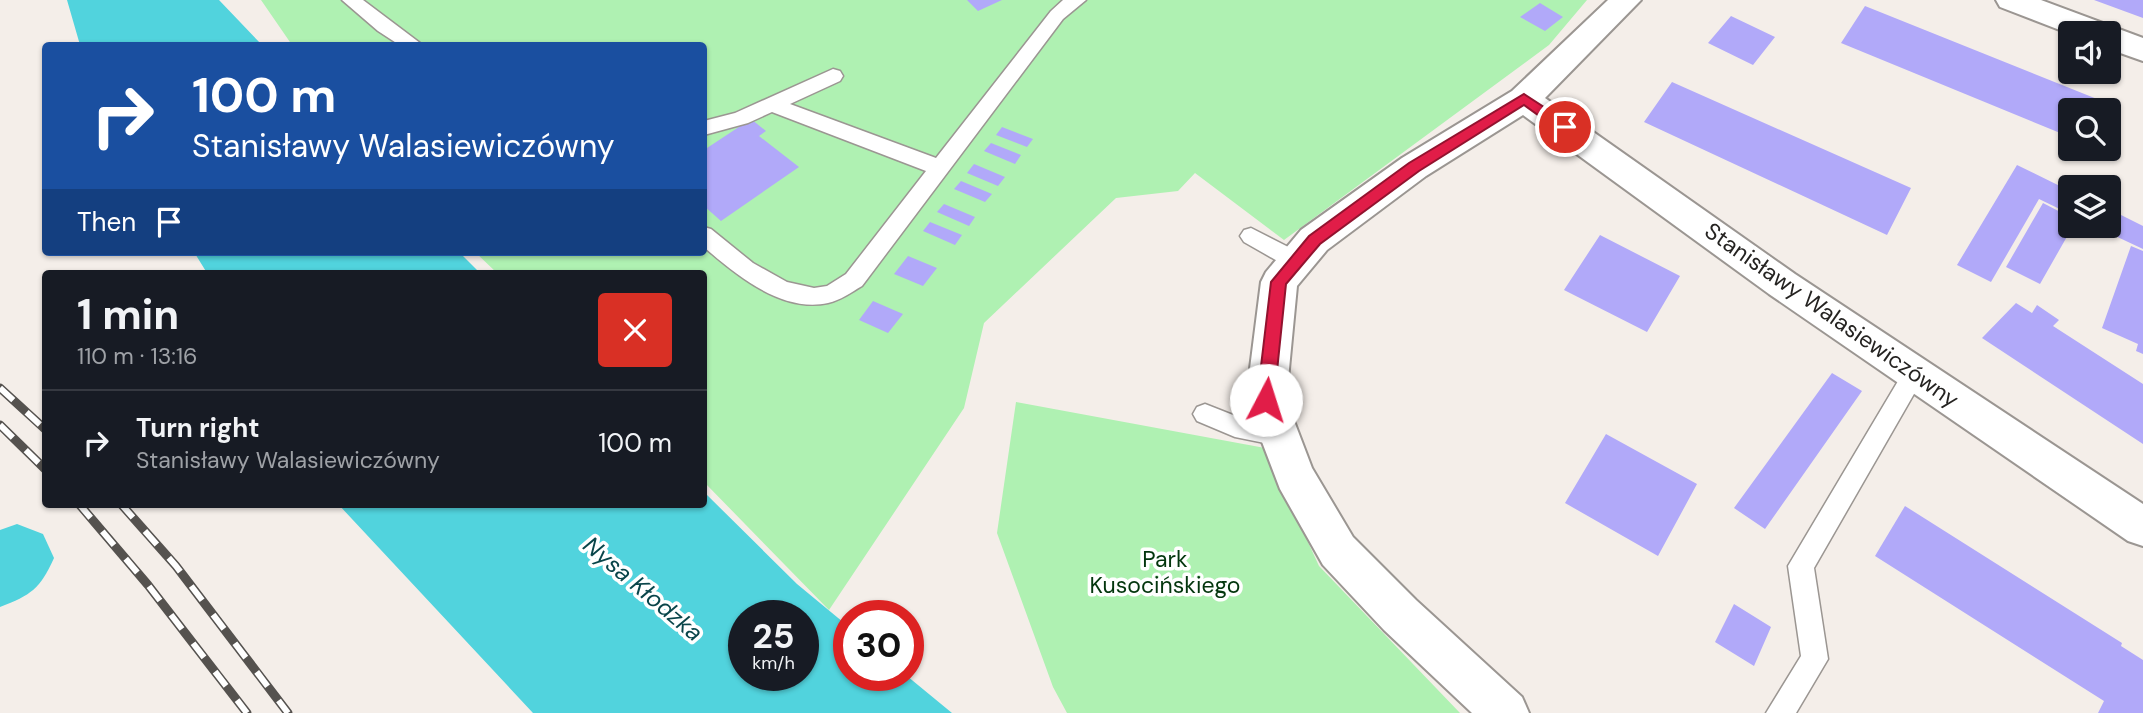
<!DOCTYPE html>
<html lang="en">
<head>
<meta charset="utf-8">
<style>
	:root { --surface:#171b24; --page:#20242c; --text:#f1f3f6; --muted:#9ea1a6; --line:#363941 }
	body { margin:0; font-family:"DM Sans",sans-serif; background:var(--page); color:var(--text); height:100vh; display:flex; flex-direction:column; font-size:26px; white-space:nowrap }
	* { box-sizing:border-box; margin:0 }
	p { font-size:23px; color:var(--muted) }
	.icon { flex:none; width:38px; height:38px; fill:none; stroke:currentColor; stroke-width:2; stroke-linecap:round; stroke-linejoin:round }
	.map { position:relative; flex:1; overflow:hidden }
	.details { position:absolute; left:42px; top:270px; width:665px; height:238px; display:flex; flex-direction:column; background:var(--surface); border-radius:7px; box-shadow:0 2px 5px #0004 }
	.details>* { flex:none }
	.banner { position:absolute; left:42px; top:42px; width:665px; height:214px; border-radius:7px; box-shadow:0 2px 5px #0004; background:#1a4fa0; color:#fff; overflow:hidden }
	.buttons { position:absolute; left:2058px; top:21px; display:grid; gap:14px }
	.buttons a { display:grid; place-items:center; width:63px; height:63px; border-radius:7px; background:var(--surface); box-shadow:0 2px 5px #0004; font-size:35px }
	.speed { position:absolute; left:728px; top:600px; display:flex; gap:14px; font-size:35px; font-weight:700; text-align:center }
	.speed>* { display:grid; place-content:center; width:91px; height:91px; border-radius:50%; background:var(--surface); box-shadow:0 2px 5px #0004; line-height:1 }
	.speed small { font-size:18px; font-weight:400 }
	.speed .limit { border:10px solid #d22; background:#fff; color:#111 }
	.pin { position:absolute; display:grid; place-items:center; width:60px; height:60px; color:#fff; margin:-30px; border:4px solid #fff; border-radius:50%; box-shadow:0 2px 7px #0007 }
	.me { position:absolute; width:77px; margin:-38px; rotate:5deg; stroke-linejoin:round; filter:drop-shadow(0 0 5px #0008) }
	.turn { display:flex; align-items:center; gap:24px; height:147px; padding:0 35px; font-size:32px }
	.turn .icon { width:91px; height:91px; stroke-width:2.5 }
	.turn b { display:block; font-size:49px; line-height:60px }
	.then { display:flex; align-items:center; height:66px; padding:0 35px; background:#0003; gap:14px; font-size:26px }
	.round { display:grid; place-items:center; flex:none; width:74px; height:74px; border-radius:7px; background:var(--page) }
	.summary { display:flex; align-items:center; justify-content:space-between; height:119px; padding:0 35px }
	h1 { font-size:42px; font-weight:700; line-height:52px }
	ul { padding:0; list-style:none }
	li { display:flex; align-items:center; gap:21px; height:105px; padding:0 35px; border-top:2px solid var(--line) }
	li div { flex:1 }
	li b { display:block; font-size:26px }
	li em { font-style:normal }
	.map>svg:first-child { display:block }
	.green { fill:#aff1b2 }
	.water { fill:#51d3dd; fill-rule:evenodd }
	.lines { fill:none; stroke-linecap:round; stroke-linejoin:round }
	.river { fill:#51d3dd; fill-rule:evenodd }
	.building { fill:#b1a9f9 }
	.service-casing { stroke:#9b9692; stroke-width:3 }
	.minor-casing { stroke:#9b9692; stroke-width:4 }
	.service { fill:#fff; fill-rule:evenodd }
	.minor { fill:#fff; fill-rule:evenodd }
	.rail-casing { stroke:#55524f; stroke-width:9 }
	.rail { stroke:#fff; stroke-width:6; stroke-dasharray:18; stroke-linecap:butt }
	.route { fill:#e11d48; stroke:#92132f; stroke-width:2 }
	.labels { text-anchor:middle; stroke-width:7; stroke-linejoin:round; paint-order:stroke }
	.street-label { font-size:23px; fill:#252321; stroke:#fff }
	.park-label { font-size:23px; fill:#03360d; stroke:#fff }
	.water-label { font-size:24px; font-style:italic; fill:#09454a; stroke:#fff }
</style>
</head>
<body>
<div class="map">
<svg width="2143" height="713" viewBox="0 0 2143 713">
	<rect width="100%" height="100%" fill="#f4eee9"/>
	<!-- green -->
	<path class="green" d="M 261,0 L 1587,0 L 1549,45 L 1284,240 L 1195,173 L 1178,191 L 1116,198 L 984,323 L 964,408 L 829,610 L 704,482 L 704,273 L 497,273 L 475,252 L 704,252 L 704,46 L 292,45 Z
		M 1016,402 L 1265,448 L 1319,566 L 1460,713 L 1067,713 L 1053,687 L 997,533 Z"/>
	<!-- water -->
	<path class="water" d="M 67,0 L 219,0 L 262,45 L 80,45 Z
		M 194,252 L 459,252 L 480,273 L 207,273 Z
		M 704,492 L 797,584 L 849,627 L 849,676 L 907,676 L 952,713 L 533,713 L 338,504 L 704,504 ZM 744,616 L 803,616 L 803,676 L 744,676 Z"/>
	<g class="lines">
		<!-- river -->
		<path class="river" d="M 17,524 L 43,534 L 54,558 C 40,589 31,595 0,607 L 0,530 Z"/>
	</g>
	<!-- building -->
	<path class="building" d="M 967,0 L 1002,0 L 978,11 Z
		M 2094,0 L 2143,0 L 2143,18 Z
		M 1540,3 L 1563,17 L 1545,31 L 1520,17 Z
		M 1865,6 L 2102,101 L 2099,110 L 2070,110 L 2070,137 L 1841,43 Z
		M 1731,16 L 1775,37 L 1753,65 L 1708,43 Z
		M 1672,82 L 1911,188 L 1887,235 L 1644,122 Z
		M 751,119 L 766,131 L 759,136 L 799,167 L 721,221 L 704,206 L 704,150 Z
		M 1002,127 L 1033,139 L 1027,147 L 996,135 Z
		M 991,143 L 1021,155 L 1015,164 L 984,151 Z
		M 974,164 L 1005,177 L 998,186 L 967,173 Z
		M 2017,165 L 2070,191 L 2070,214 L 2039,199 L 1991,282 L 1957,265 Z
		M 961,181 L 992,194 L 985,202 L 954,189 Z
		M 2043,203 L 2070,217 L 2070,226 L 2073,226 L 2040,284 L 2006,267 Z
		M 944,204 L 975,217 L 969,226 L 937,212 Z
		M 2109,209 L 2143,226 L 2143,249 L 2094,226 L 2109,226 Z
		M 930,222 L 962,235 L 955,245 L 923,231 Z
		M 1600,235 L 1680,276 L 1647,332 L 1564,290 Z
		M 2131,246 L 2143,251 L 2143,354 L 2136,351 L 2138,344 L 2102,328 Z
		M 908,256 L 937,268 L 923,286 L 894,274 Z
		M 873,301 L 903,314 L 888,333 L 859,320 Z
		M 2016,303 L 2032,313 L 2037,305 L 2059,320 L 2053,326 L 2143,384 L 2143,444 L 1982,338 Z
		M 1832,373 L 1862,391 L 1765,529 L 1734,508 Z
		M 1606,434 L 1697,484 L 1658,556 L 1565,503 Z
		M 1905,506 L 2122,643 L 2121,646 L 2143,660 L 2143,713 L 2098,713 L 2104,701 L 1875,556 Z
		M 1734,604 L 1771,627 L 1754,666 L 1715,642 Z"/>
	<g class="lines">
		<!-- service casing -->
		<g class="service-casing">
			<path id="service" d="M 342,0 L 363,0 L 424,46 L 401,46 L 378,31 Z
				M 1063,0 L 1086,0 L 1063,19 L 862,286 C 850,293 841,300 828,303 C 782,313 736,275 704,247 L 704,227 L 711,229 L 753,263 L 787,282 L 814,288 L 827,286 L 846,274 L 926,171 L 772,112 L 748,123 L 704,135 L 704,121 L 735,113 L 833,69 L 840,71 L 843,76 L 840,81 L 790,104 L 936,158 L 1051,11 Z
				M 1251,228 L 1304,255 L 1307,261 L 1304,267 L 1296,269 L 1288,267 L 1244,242 L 1240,236 L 1244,230 Z
				M 1915,363 L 1923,366 L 1926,373 L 1814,568 L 1828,659 L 1796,713 L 1766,713 L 1801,656 L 1788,566 L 1907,366 Z
				M 1205,404 L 1238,417 L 1288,429 L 1292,436 L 1288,443 L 1280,446 L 1235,437 L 1197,421 L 1193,414 L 1197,407 Z"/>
		</g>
		<!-- minor casing -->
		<g class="minor-casing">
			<path id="minor" d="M 1608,0 L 1641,0 L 1545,98 L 1795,274 L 2143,504 L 2143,546 L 2128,541 L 1769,294 L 1523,115 L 1426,176 L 1327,250 L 1297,286 L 1286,400 L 1312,468 L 1353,537 L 1416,600 L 1522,697 L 1529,713 L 1472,713 L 1384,630 L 1323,565 L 1280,489 L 1246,400 L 1261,282 L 1266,272 L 1301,230 L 1402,158 L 1512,91 Z
				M 1996,0 L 2041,0 L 2143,38 L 2143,61 L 2109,49 L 2109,33 L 2070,34 L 2000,7 Z"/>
		</g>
		<!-- service -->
		<use href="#service" class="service"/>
		<!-- minor -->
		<use href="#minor" class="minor"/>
		<!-- rail casing -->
		<g class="rail-casing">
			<path id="rail" d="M 0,388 L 46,430
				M 0,425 L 46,470
				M 79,504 L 148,585 L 247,713
				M 121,504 L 176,566 L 288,713"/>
		</g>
		<!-- rail -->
		<use href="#rail" class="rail"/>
	</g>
	<!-- route -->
	<path class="route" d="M 1524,94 L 1570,124 L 1570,131 L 1560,131 L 1524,105 L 1419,171 L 1320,244 L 1286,284 L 1274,400 L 1271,405 L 1260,405 L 1257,400 L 1271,282 L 1309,236 L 1409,163 Z"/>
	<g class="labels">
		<!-- street labels -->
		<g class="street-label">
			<text transform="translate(1832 315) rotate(35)" y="8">Stanisławy Walasiewiczówny</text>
		</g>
		<!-- park labels -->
		<g class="park-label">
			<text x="1165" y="567">Park<tspan x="1165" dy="26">Kusocińskiego</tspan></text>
		</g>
		<!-- water labels -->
		<g class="water-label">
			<text transform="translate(643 589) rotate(40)" y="8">Nysa Kłodzka</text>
		</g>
	</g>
</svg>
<div class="buttons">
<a><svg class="icon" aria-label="sound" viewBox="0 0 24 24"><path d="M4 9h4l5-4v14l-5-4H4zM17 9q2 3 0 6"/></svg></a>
<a><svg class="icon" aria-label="search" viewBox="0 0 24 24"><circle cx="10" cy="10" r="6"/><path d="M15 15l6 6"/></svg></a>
<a><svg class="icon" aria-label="layers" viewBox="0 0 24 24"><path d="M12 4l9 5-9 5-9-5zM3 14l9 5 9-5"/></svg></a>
</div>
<div class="speed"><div>25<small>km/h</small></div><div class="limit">30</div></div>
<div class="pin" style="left:1565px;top:127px;background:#d93025"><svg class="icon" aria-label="arrive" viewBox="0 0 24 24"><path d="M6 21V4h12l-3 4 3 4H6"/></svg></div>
<svg class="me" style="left:1266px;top:400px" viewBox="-20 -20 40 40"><circle r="19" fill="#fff"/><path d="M0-13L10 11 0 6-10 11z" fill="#e11d48"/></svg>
<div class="banner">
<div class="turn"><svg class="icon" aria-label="right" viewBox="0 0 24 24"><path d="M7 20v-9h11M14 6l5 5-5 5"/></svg><div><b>100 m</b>Stanisławy Walasiewiczówny</div></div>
<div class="then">Then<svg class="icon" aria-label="arrive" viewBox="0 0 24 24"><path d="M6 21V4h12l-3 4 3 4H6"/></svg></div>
</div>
<section class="details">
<div class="summary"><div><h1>1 min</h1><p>110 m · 13:16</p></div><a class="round" style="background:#d93025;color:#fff"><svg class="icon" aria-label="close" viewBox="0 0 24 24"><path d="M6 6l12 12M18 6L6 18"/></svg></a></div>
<ul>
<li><svg class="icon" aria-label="right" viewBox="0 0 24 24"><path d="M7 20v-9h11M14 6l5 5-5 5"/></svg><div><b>Turn right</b><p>Stanisławy Walasiewiczówny</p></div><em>100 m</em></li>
</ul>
</section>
</div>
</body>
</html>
